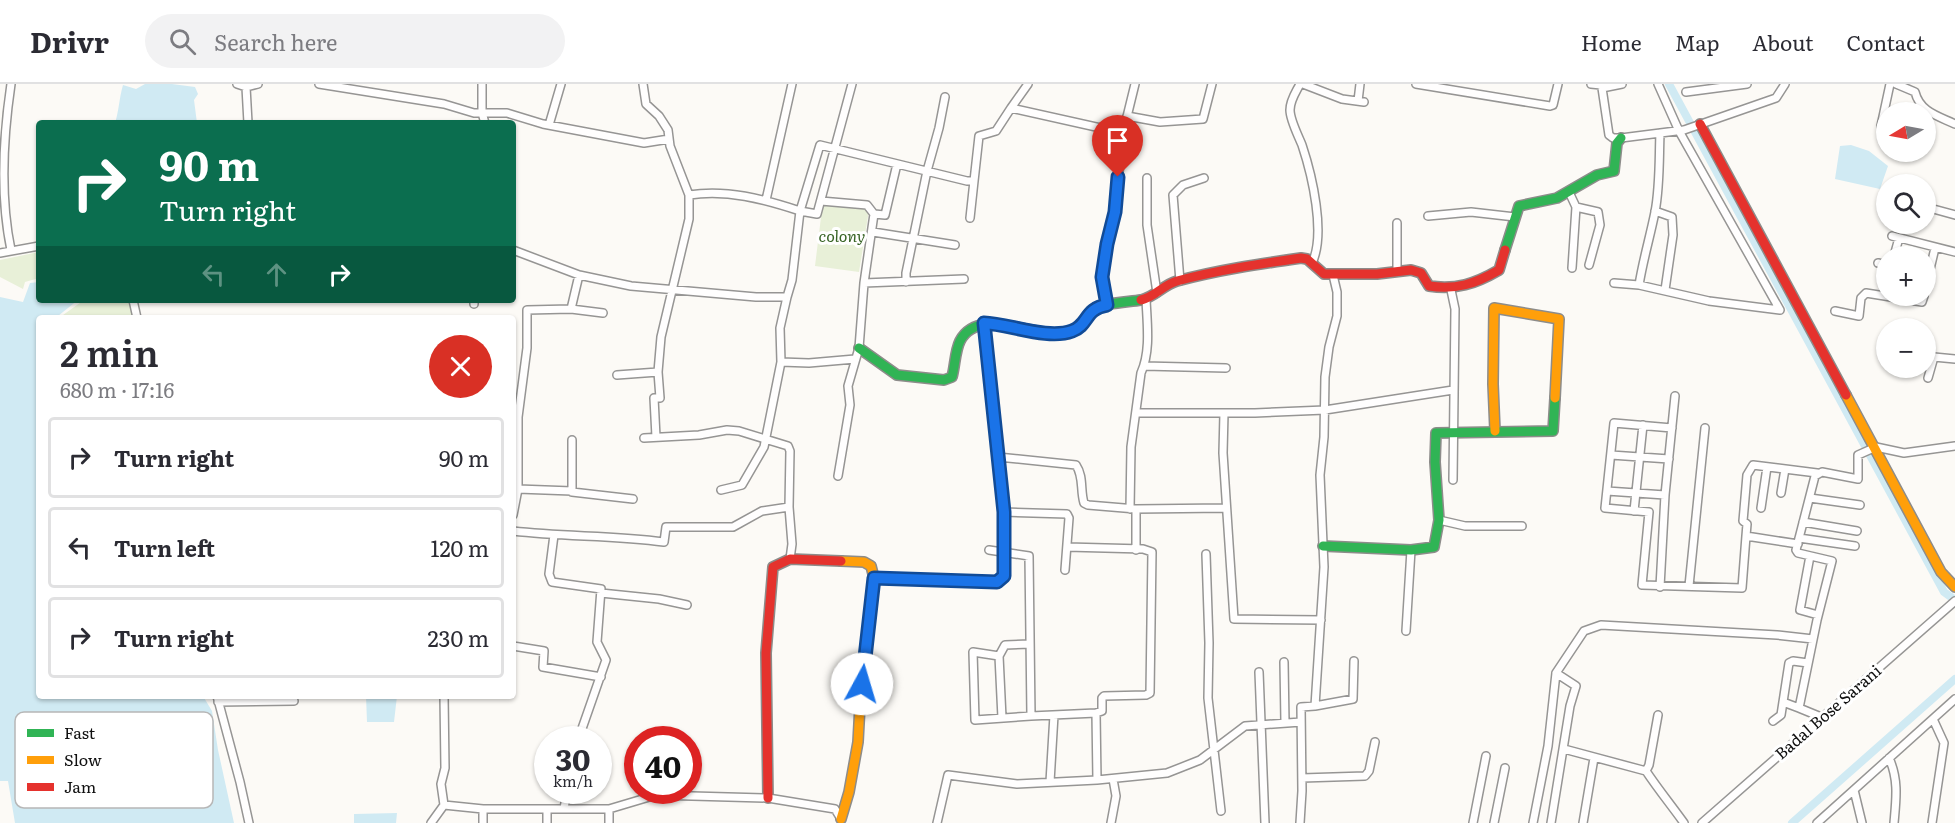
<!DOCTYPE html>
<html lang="en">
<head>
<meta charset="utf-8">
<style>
	:root { --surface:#fff; --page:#f2f2f3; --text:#2b2b33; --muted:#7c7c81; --line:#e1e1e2 }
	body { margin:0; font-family:Literata,serif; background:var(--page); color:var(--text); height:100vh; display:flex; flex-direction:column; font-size:22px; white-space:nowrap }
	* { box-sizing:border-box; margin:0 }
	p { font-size:20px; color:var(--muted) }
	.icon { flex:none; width:33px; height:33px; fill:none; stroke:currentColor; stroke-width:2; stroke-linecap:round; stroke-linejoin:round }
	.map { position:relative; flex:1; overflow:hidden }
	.sheet { position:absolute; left:36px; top:231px; width:480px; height:384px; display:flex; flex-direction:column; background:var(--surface); border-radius:6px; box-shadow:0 2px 4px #0004 }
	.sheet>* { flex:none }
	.guide { position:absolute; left:36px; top:36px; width:480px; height:183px; border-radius:6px; box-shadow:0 2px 4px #0004; background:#0b6e4f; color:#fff; overflow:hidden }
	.needle { width:39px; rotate:260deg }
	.tools { position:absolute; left:1876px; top:18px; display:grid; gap:12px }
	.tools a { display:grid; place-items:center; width:60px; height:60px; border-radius:50%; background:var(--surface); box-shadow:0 2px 4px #0004; font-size:30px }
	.speed { position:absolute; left:534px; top:642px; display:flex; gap:12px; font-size:30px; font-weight:700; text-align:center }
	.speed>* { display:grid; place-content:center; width:78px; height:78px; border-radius:50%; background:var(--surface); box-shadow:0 2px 4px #0004; line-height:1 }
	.speed small { font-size:15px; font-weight:400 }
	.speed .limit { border:9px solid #d22; background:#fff; color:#111 }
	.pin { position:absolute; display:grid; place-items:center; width:51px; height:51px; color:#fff; margin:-62px -26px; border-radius:50% 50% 50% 0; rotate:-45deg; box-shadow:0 0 6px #0007 }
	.pin .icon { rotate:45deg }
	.me { position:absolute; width:66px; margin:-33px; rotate:6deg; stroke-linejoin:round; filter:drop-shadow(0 0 4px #0008) }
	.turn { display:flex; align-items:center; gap:21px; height:126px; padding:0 24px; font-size:27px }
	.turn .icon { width:78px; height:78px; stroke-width:2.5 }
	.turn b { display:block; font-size:42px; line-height:51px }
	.lanes { display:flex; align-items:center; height:57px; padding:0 24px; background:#0003; justify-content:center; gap:30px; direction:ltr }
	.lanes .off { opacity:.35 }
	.round { display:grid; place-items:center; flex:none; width:63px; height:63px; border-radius:32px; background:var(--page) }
	.head { display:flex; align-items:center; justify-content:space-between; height:102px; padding:0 24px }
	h1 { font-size:36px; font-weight:600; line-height:45px }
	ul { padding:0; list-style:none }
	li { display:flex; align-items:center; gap:18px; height:81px; margin:0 12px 9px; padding:0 12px; border:3px solid var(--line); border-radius:6px }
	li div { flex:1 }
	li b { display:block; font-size:22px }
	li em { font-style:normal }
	header { display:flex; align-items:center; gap:36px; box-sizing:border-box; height:84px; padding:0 30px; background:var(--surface); border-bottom:2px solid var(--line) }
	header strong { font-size:28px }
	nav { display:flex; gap:33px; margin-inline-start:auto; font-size:21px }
	.search { width:420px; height:54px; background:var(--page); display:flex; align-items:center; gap:15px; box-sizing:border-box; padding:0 21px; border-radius:33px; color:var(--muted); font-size:22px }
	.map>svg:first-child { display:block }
	.green { fill:#e8f0d8 }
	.water { fill:#d0eaf3 }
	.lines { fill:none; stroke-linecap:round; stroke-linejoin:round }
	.canal { stroke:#d0eaf3; stroke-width:8 }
	.street-casing { stroke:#969594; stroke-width:10 }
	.fast-casing { stroke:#8d8c8a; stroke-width:12 }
	.slow-casing { stroke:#8d8c8a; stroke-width:12 }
	.jam-casing { stroke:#8d8c8a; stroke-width:12 }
	.street { stroke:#fffefe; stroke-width:7 }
	.fast { stroke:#30b455; stroke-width:9 }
	.slow { stroke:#ff9f0a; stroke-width:9 }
	.jam { stroke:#e5322d; stroke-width:9 }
	.route-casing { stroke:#114b97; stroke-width:15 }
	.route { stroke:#1a73e8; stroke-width:10 }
	.labels { text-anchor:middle; stroke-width:6; stroke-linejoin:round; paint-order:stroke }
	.park-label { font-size:16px; font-style:italic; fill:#386425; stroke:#fff }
	.street-label { font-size:16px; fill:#101010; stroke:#fff }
	.key { fill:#fff; stroke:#b7b7b7; stroke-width:1.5 }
	.key-label { font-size:16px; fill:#101010 }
</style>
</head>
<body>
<header>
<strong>Drivr</strong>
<div class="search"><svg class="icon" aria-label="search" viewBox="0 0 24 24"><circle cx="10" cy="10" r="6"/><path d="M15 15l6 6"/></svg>Search here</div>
<nav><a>Home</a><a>Map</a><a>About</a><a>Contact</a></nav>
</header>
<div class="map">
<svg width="1955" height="739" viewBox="0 0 1955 739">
	<rect width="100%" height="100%" fill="#fcfaf6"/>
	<!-- green -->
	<path class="green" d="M 823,117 L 870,120 L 859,188 L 815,182 Z
		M 39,168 L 39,194 L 25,198 L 23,205 L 0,193 L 0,176 Z
		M 84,216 L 133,216 L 134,234 L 64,234 L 63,231 Z"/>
	<!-- water -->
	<path class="water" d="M 145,0 L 172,0 L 195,3 L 198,10 L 194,16 L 197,39 L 115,39 C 119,26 119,15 123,1 L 136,5 Z
		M 1851,61 L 1869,67 L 1888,82 L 1880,105 L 1835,95 L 1840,62 Z
		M 39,198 L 39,216 L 78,216 L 58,232 L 58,234 L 39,234 L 39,612 L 203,612 L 212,627 L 218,666 L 234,739 L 15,739 L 8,697 L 0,697 L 0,213 L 23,218 L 30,199 Z
		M 366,612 L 397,612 L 394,638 L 367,638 Z
		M 397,729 L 396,739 L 354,739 L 354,730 Z"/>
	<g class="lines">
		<!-- canal -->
		<path class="canal" d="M 1669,0 L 1944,508 L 1955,516
			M 1792,739 L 1955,595"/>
		<!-- street casing -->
		<g class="street-casing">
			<path id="street" d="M 237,0 L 246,3 L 258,0
				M 319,0 L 444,20 L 474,29 L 507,29 L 543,40 L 644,59 L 669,55
				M 482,0 L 482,29 L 485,39
				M 643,0 L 646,20 L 659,32 L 668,46 L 670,62 L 689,111 L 689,135 L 661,253 L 658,288 L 660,314 L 654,314 L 656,353
				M 1028,0 L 1011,24 L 1123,49
				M 1300,0 C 1296,8 1290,16 1290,26 C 1290,36 1298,51 1302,61 C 1312,91 1326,150 1312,179
				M 1303,0 L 1342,15 L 1364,18
				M 1416,0 L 1550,22 L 1553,21 L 1558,0
				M 1591,0 L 1601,1 L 1602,4 L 1609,51 L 1613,54 L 1621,54 L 1684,46 L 1776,14 L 1785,0
				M 1896,0 L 1915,8 C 1920,28 1938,32 1955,40
				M 246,3 L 248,39
				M 1602,4 L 1622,0
				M 1686,8 L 1747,0
				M 1358,17 L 1360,0
				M 1127,32 L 1160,38 L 1203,35 L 1212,0
				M 549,41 L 561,0
				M 1881,42 L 1890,0
				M 1147,94 L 1147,141 L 1157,209
				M 1569,108 L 1576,123 L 1572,184
				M 689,111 C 727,105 763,115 800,127 L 820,61 L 967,97 L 974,97 L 979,52 L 996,47 L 1011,24
				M 766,116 L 792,0
				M 821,117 L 867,121 L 874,130 L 864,199 L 859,264 L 848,302 L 850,321 L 838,392
				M 1576,123 L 1598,128 L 1600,141 L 1589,181
				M 1926,123 L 1955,131
				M 1655,127 L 1672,133 L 1673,151 L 1665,206
				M 874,130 L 885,131 L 897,80
				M 1428,132 L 1471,128 L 1515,133
				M 970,134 L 974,97
				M 1397,139 L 1397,188
				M 873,148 L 955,161
				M 1892,152 L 1955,168
				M 11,166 C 0,113 3,54 11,0
				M 513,166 L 579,191 L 631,202 L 756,213 L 787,213 L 780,244 L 781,278 L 764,363 L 742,401 L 721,406
				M 0,169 L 39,162
				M 1894,172 L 1899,154
				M 1878,179 L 1887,181
				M 1180,197 L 1173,111 L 1183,101 L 1204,94
				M 906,198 L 906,189 L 927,87 L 939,44 L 945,13
				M 864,199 L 964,195
				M 1614,199 L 1639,201 L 1709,217 L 1780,226 L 1679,47 L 1658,0
				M 1639,201 C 1643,176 1650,153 1655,128 C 1660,102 1659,75 1660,49
				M 1926,202 L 1935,164
				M 1451,206 L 1455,225 L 1453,396
				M 787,213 L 792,196 L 800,127 L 817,130 L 852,0
				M 133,216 L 137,234
				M 474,220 L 474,216
				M 1107,221 L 1103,193 L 1107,160 L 1115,128 L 1123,49 L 1135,0
				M 571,225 L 579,191
				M 1835,227 L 1859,232 L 1861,214 L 1866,209 L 1922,218 L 1924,212
				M 781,278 L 809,279 L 855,275
				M 1144,282 L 1226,284
				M 617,291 L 658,288
				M 1928,294 L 1934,273 L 1955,275
				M 1137,329 L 1255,329 L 1325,326 L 1453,306
				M 1224,329 L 1223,369 L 1234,535 L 1321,536
				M 1672,344 L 1614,339 L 1605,424 L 1649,428 L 1642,501 L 1742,504 L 1746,452
				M 644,354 L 699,351 L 727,346 L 739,347 L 788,362 L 790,367 L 789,423 L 792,460 L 790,475
				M 572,356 L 572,408 L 633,415
				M 1611,371 L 1669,375
				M 998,373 L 1076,381 C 1084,393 1080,406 1084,419 L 1088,421 L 1136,425 L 1226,424
				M 518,405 L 572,407
				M 1607,407 L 1665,411
				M 1781,409 L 1785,385
				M 1810,414 L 1860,421
				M 1761,424 L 1767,383
				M 1130,425 L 1131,363 L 1141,289 C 1151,267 1147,239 1146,215
				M 1634,427 L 1643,341
				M 1004,428 L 1067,430 L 1069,434 L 1065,486
				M 513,431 L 518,405 L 518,333 L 527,264 L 527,226 L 571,225 L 603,229
				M 1439,436 L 1465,442 L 1522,442
				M 1803,438 L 1857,447
				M 513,447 C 564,453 614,451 664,458 L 666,443 L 733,443 L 762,427 L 789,423
				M 554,451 L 549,490 L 552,498 L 601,505 L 597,558 L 606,576 L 578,656
				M 1799,454 L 1855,462
				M 1798,460 L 1746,452 L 1747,440 L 1743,437 L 1747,391 L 1753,381 L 1817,389
				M 1067,463 L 1143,465 L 1152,468 L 1150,609 L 1146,611 L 1104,612 L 1102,614 L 1102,627 L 1096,629
				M 989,466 L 1029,472 L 1031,632 L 1096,629 L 1097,696
				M 1136,466 L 1136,425
				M 1206,470 L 1209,559 L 1208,614 L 1221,727
				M 1810,472 L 1800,526 L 1818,531
				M 874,494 L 997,498 L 1004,492 L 1004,428 L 984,239
				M 1689,502 L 1705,344
				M 1660,503 L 1665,411 L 1675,312
				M 601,509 L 659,515 L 687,521
				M 1406,547 L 1411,466
				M 1030,560 L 1005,561 L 999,572 L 973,568 L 975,636 L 1031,632
				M 513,562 L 544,567 L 543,583 L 601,593
				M 999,572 L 1002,634
				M 1284,578 L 1285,639
				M 1259,588 L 1265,739
				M 217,612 L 240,698 L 249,739
				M 218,618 L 294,617
				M 1783,618 L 1799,624
				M 1315,622 L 1353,615 L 1354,577
				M 1821,633 L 1799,624 L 1817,536 L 1832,477 L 1798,469 L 1796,466 L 1815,392 L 1822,388 L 1858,395 L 1858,371 L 1876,363 L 1904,369 L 1955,362
				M 1773,637 L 1781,631 L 1789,579 L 1793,577 L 1808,579
				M 1564,665 L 1646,687 C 1658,705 1671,721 1684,739
				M 1889,674 C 1899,696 1896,716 1894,739
				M 1646,687 L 1649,681 L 1658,631
				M 1302,694 L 1365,692 L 1369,687 L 1375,658
				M 1050,698 L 1054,631
				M 1854,706 L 1862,739
				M 444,721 L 483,725
				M 564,725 L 567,706
				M 431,739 L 444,721 L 441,700 L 445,684 L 444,612
				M 483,739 L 483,725 L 609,725 L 656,711 L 768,714 L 835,725 L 841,735
				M 547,739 L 547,725
				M 609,739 L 609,725
				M 937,739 L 948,691 L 1017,700 L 1097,696 L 1167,689 L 1200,676 L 1245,642 L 1301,638
				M 1111,739 L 1116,712 L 1113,695
				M 1300,739 L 1302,707 L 1301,623 L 1315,622 L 1324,483 L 1320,391 L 1324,353 L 1325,293 L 1329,263 L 1337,232 L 1337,208 L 1333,191
				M 1473,739 L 1486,672
				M 1494,739 L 1505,684
				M 1533,739 L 1548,662 L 1556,589 L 1584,547 L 1601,541 L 1777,551 L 1813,555
				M 1551,739 L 1570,622 L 1576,602 L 1556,589
				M 1583,739 L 1594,674
				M 1702,739 L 1955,517
				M 1817,739 L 1955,615
				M 1932,739 L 1944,659 L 1933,635"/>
		</g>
		<!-- fast casing -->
		<g class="fast-casing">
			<path id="fast" d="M 1505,166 L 1519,122 L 1557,114 L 1597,91 L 1614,87 L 1617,59 L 1621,54
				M 859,264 L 897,291 L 944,296 L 952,293 C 955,282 955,267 960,257 C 980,219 1041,259 1073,247 C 1084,243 1085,229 1095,224 C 1106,219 1128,218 1141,216
				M 1323,462 L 1411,466 L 1434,463 L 1439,436 L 1435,378 L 1436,349 L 1553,347 L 1555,314"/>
		</g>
		<!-- slow casing -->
		<g class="slow-casing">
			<path id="slow" d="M 1846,311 L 1941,488 L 1955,503
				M 1495,347 L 1493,300 L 1494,224 L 1559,235 L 1555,314
				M 841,735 L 849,708 L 858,658 L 860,621 L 874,494 L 871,482 L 864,478 L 841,477"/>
		</g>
		<!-- jam casing -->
		<g class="jam-casing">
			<path id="jam" d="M 1700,40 L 1846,311
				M 1141,216 C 1155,213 1163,201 1177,197 C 1218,186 1259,180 1301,174 L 1307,175 L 1324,190 L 1377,190 L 1411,186 L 1421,189 L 1429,202 C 1456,206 1475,200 1499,186 L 1505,166
				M 768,714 L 766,569 L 773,483 L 790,475 L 841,477"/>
		</g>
		<!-- street -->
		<use href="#street" class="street"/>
		<!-- fast -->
		<use href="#fast" class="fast"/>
		<!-- slow -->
		<use href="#slow" class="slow"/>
		<!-- jam -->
		<use href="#jam" class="jam"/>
	</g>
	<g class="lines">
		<!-- route casing -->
		<g class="route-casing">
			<path id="route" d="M 862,600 L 874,494 L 997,498 L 1004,492 L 1004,428 L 984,239 C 1009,240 1048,256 1072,247 C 1089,241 1084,225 1107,221 L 1102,193 L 1107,160 L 1115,128 L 1118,93"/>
		</g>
		<!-- route -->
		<use href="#route" class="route"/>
	</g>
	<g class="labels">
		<!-- park labels -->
		<g class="park-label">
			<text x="842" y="158">colony</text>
		</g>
		<!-- street labels -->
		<g class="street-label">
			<text transform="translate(1828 628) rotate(-41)" y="6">Badal Bose Sarani</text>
		</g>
	</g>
	<!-- legend -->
	<rect x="15" y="628" width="198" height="96" rx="9" class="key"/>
	<rect x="27" y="645" width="27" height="8" fill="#30b455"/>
	<rect x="27" y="672" width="27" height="8" fill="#ff9f0a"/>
	<rect x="27" y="699" width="27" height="8" fill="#e5322d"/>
	<g class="key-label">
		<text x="64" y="655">Fast</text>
		<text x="64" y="682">Slow</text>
		<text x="64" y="709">Jam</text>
	</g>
</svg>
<div class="tools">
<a><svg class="needle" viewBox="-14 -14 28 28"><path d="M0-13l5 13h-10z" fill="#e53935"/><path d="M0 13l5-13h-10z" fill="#7c7c81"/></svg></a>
<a><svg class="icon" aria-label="search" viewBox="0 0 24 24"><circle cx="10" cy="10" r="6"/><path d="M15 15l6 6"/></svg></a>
<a>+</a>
<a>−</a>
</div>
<div class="speed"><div>30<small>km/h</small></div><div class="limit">40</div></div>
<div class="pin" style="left:1118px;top:93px;background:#d93025"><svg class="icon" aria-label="arrive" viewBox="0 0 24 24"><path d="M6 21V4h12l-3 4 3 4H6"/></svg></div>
<svg class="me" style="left:862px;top:600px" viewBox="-20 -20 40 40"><circle r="19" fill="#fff"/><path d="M0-13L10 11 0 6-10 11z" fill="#1a73e8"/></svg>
<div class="guide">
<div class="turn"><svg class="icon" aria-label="right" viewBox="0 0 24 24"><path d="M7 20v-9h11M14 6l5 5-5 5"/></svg><div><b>90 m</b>Turn right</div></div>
<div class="lanes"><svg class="icon off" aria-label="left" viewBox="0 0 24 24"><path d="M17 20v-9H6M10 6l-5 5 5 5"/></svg><svg class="icon off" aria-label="ahead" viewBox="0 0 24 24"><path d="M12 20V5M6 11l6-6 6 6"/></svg><svg class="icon" aria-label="right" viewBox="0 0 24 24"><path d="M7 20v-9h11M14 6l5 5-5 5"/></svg></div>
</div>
<section class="sheet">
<div class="head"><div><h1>2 min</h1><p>680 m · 17:16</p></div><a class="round" style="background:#d93025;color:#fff"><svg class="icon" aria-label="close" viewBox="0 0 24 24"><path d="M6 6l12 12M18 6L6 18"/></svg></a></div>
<ul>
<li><svg class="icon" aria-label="right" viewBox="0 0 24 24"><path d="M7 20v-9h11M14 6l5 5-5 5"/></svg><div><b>Turn right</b></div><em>90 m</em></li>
<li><svg class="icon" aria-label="left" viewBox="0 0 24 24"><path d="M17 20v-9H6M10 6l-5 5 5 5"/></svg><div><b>Turn left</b></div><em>120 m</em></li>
<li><svg class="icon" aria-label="right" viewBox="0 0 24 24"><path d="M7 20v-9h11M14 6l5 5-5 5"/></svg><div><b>Turn right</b></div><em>230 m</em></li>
</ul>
</section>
</div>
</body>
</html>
